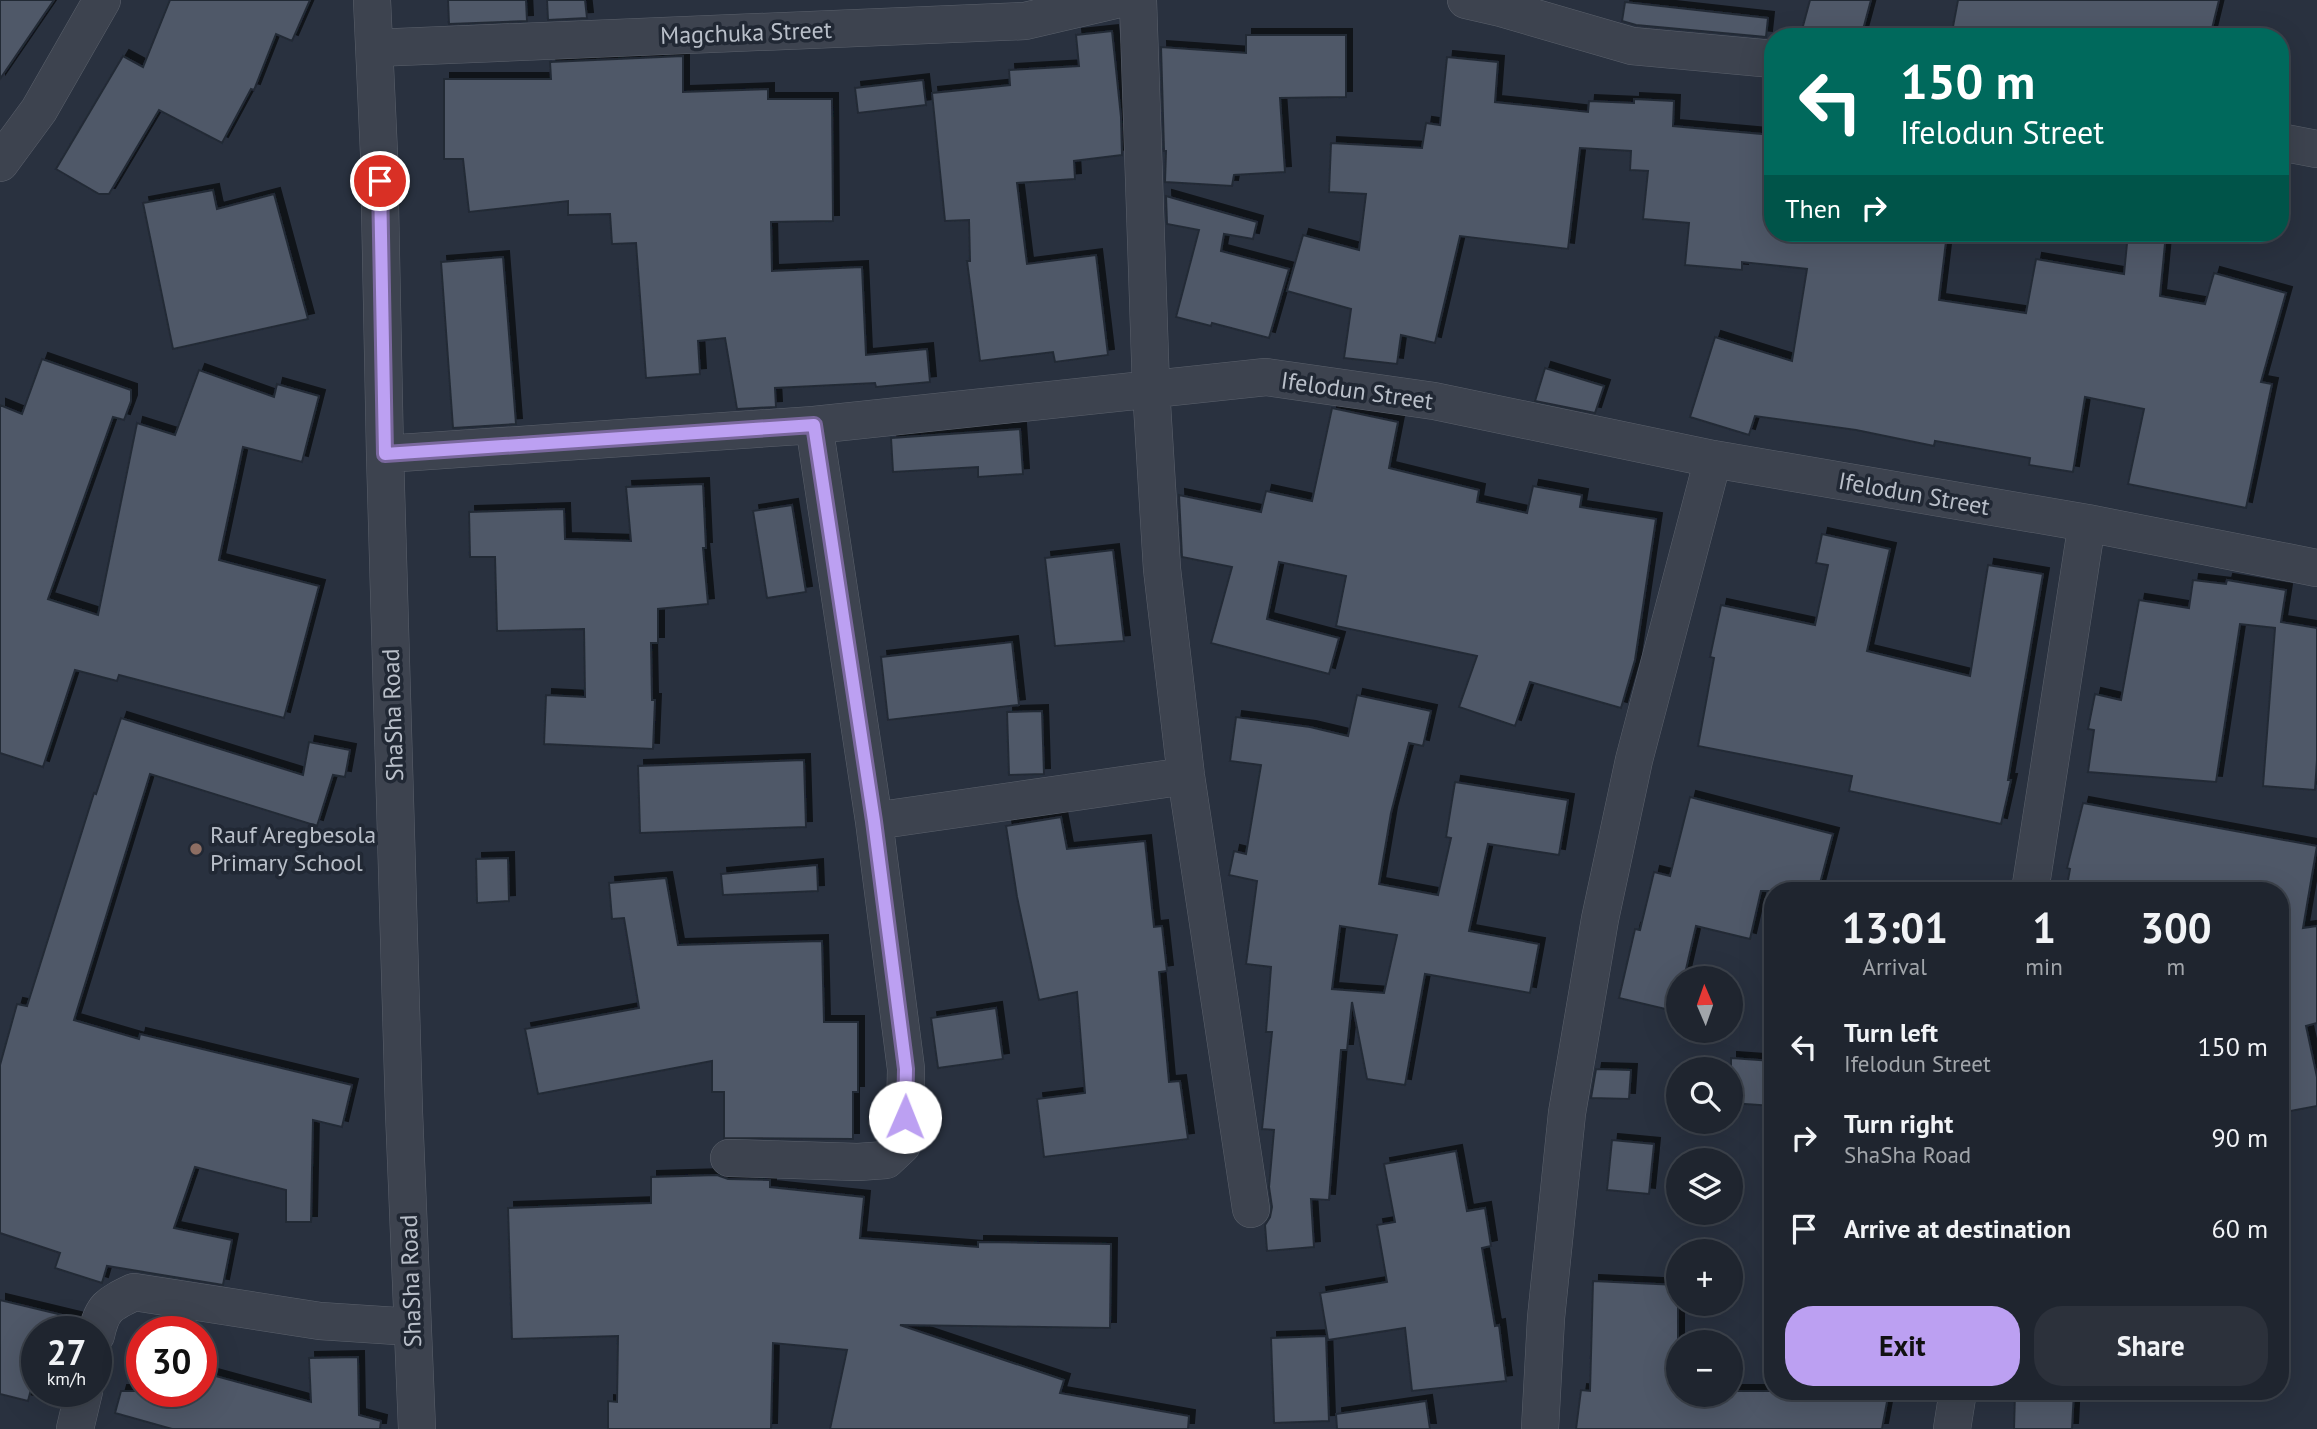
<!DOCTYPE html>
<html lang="en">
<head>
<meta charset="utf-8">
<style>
	:root { --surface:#1f252f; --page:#2c313b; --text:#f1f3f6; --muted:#a1a5aa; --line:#3c424b; --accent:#bca0f2 }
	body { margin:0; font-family:"PT Sans",sans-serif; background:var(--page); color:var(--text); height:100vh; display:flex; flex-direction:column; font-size:26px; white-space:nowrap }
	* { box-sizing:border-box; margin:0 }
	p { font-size:23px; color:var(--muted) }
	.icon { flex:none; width:38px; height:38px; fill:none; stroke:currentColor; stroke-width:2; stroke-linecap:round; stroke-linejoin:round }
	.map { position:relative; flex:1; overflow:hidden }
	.sheet { position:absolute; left:1764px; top:882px; width:525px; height:518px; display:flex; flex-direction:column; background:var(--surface); border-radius:28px; box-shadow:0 7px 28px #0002,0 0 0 2px var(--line) }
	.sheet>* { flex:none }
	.banner { position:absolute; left:1764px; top:28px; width:525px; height:214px; border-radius:28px; box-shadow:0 7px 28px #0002,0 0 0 2px var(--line); background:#00695c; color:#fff; overflow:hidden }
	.needle { width:46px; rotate:358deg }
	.controls { position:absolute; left:1666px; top:966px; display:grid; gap:14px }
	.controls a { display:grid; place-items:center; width:77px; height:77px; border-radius:50%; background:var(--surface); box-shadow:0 7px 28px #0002,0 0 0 2px var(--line); font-size:35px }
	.speed { position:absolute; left:21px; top:1316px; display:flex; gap:14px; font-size:35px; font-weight:700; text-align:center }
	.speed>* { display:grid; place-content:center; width:91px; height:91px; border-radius:50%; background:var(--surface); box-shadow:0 7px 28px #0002,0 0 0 2px var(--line); line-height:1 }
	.speed small { font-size:18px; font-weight:400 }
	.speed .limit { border:10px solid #d22; background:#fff; color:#111 }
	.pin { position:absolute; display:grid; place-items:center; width:60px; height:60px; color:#fff; margin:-30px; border:4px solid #fff; border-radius:50%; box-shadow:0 2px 7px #0007 }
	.me { position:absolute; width:77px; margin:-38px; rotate:1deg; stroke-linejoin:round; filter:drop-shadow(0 0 5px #0008) }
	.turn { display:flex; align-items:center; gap:24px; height:147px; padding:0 21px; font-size:32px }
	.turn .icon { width:91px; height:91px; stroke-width:2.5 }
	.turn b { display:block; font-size:49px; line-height:60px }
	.then { display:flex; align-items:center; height:66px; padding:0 21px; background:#0003; gap:14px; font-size:26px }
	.eta { display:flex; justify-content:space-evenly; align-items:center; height:119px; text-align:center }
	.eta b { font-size:42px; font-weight:600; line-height:49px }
	.button { display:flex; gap:14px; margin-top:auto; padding:14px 21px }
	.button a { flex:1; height:80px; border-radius:28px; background:var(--accent); color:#111; font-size:28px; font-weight:600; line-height:80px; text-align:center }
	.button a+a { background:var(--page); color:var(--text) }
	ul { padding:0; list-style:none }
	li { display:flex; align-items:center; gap:21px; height:91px; padding:0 21px }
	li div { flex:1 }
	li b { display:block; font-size:26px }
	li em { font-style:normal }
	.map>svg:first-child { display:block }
	.building { fill:#4f5867; stroke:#232a36; stroke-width:2; fill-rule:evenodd; filter:url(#shadow) }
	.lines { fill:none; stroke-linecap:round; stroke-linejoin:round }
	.minor-casing { stroke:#5b616c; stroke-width:38 }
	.minor { stroke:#3d434f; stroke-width:37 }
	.route-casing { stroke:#7a689d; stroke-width:18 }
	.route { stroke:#bca0f2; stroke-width:12 }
	.education-dot { fill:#8d6e63; stroke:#212834; stroke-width:2.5 }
	.labels { text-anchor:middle; stroke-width:7; stroke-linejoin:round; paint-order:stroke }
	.street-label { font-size:24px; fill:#b9bfc9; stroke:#212834 }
	.poi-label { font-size:24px; fill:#b9bfc9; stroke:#212834; text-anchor:start }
</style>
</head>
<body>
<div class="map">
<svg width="2317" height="1429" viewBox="0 0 2317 1429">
	<defs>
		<filter id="shadow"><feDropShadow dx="6" dy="-6" stdDeviation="0" flood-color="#0009"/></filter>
	</defs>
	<rect width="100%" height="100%" fill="#29313f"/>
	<!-- building -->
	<path class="building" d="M 0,0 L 54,0 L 0,79 Z
		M 170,0 L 310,0 L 292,41 L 276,34 L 254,90 L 251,89 L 222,143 L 159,110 L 109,194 L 99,194 L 56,169 L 123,56 L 143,67 Z
		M 448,0 L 526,0 L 527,21 L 449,24 Z
		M 547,0 L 585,0 L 587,18 L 548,20 Z
		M 1810,0 L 1871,0 L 1861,37 L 1800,37 Z
		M 1958,0 L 2219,0 L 2210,37 L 1951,37 Z
		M 1625,2 L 1768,18 L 1766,37 L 1636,25 L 1622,21 Z
		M 1112,31 L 1121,117 L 1122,155 L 1074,161 L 1075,179 L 1017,183 L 1027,264 L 1096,255 L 1108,355 L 1055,362 L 1053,352 L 980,361 L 967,261 L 970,261 L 969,220 L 945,221 L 932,93 L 1010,85 L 1009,70 L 1079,66 L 1076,35 Z
		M 1246,35 L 1346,35 L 1346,97 L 1280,98 L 1285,172 L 1234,175 L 1232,186 L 1165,182 L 1166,151 L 1164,151 L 1161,47 L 1246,53 Z
		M 683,56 L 683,92 L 768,89 L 768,99 L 832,99 L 833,221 L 771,222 L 772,271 L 862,267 L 866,355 L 927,349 L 930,382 L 876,387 L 875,383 L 775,388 L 776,407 L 737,409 L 725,338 L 698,341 L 700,374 L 646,378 L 636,243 L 612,244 L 610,214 L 568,215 L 568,201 L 469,212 L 463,159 L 444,159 L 444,79 L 551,79 L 550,62 Z
		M 1447,57 L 1498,62 L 1495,102 L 1588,112 L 1589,101 L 1634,103 L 1634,99 L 1674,101 L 1673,126 L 1773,135 L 1773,233 L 1947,233 L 1939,300 L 2026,313 L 2036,259 L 2124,274 L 2128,233 L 2166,233 L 2160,296 L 2205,304 L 2214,273 L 2286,293 L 2261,382 L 2272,384 L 2246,508 L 2128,484 L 2144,409 L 2085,397 L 2073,472 L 2029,465 L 2030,458 L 1935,441 L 1934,446 L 1856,430 L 1755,416 L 1749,435 L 1690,417 L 1715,337 L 1792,361 L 1807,269 L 1742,262 L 1742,270 L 1685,265 L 1689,223 L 1643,219 L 1648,171 L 1630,170 L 1631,151 L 1580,148 L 1568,249 L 1460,236 L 1435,343 L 1401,335 L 1397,364 L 1344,358 L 1351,309 L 1287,291 L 1303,235 L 1359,250 L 1366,194 L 1329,192 L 1331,143 L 1422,148 L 1426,123 L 1440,125 Z
		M 923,80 L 926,105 L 858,113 L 855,88 Z
		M 213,190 L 217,209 L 274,194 L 308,319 L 173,349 L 143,203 Z
		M 1166,196 L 1257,222 L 1253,239 L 1224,234 L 1221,251 L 1289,269 L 1269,338 L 1212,323 L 1211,326 L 1176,317 L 1199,230 L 1167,224 Z
		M 503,257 L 516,424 L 453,428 L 441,262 Z
		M 42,359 L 131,390 L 131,401 L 124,420 L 113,417 L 48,599 L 98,615 L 137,423 L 175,435 L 199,370 L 274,397 L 277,384 L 319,396 L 302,462 L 243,447 L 219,560 L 319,586 L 284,718 L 119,675 L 117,681 L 75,670 L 43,767 L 0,753 L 0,405 L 22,414 Z
		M 1545,368 L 1604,386 L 1595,413 L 1535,401 Z
		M 1332,408 L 1398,422 L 1389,468 L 1479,490 L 1477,502 L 1527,513 L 1533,486 L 1582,495 L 1580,507 L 1656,519 L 1635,660 L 1621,708 L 1530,682 L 1515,726 L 1459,707 L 1477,656 L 1336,626 L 1346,576 L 1279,562 L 1267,619 L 1339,638 L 1329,674 L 1211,643 L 1232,567 L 1182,557 L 1179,495 L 1261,512 L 1266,491 L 1312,501 Z
		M 1020,429 L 1023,474 L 978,477 L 978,467 L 893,472 L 891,438 Z
		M 703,484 L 706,548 L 703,548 L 708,604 L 658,609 L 658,643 L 651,643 L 652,700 L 655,700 L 653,749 L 544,744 L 546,695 L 585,697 L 584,629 L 497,631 L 495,557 L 470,557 L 469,512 L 564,509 L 565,539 L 631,541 L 626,487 Z
		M 792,505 L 806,592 L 767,598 L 753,511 Z
		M 1822,534 L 1890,549 L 1867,651 L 1970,676 L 1988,565 L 2043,574 L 2008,780 L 2011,780 L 2001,824 L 1849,791 L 1852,776 L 1698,746 L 1714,658 L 1710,657 L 1721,605 L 1815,625 L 1828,565 L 1816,563 Z
		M 1113,550 L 1124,641 L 1055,646 L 1045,558 Z
		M 2193,580 L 2226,584 L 2227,580 L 2286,590 L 2281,622 L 2317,628 L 2317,760 L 2315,790 L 2263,786 L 2275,628 L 2240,624 L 2216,782 L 2088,772 L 2094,730 L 2088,729 L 2095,694 L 2121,700 L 2139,600 L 2189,608 Z
		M 1012,642 L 1019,705 L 888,720 L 881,657 Z
		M 1357,695 L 1431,711 L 1423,746 L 1409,743 L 1391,813 L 1379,884 L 1438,895 L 1451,838 L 1446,837 L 1455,782 L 1568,800 L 1559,855 L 1488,844 L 1469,931 L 1539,944 L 1530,993 L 1425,974 L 1405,1085 L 1367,1079 L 1352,1002 L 1347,1050 L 1341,1050 L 1329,1200 L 1311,1199 L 1314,1247 L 1267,1251 L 1265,1225 L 1270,1217 L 1272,1207 L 1269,1187 L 1274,1130 L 1262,1129 L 1272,1032 L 1266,1032 L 1271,967 L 1246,964 L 1257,881 L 1229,875 L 1234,851 L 1246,854 L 1261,765 L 1230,761 L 1236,717 L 1310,727 L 1348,736 ZM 1340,926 L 1397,935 L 1384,993 L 1332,989 Z
		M 1042,711 L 1044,774 L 1009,775 L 1007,712 Z
		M 121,718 L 303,775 L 309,742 L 350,750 L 345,777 L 333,775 L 317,826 L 150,774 L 74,1020 L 139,1039 L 140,1034 L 352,1085 L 342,1127 L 313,1120 L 311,1222 L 286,1222 L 286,1190 L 195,1167 L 174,1228 L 232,1240 L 223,1285 L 107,1266 L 102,1283 L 55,1268 L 60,1253 L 0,1233 L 0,1065 L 17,1004 L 27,1006 L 94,793 L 96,794 Z
		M 804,760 L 806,827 L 640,833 L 638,766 Z
		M 1690,797 L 1833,834 L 1818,891 L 1761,891 L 1750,939 L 1696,926 L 1684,978 L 1678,978 L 1678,1012 L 1619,998 L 1635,929 L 1640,930 L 1654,872 L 1670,876 Z
		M 2083,803 L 2317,846 L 2303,928 L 2317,926 L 2317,1023 L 2306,1026 L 2317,1077 L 2317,1106 L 2280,1113 L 2280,891 L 2066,891 L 2070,869 L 2067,868 Z
		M 1061,817 L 1067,849 L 1145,841 L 1154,927 L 1162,926 L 1167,971 L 1159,972 L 1169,1082 L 1180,1081 L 1188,1139 L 1044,1157 L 1037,1099 L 1085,1093 L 1077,992 L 1039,1000 L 1017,897 L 1006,826 Z
		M 508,858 L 509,901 L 477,903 L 476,859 Z
		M 817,865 L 818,891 L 723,895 L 721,874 Z
		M 666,878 L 678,945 L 822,941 L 824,1022 L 858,1022 L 858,1092 L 853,1092 L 853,1139 L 724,1138 L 724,1092 L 712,1092 L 712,1061 L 538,1094 L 525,1029 L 639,1008 L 624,918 L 612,919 L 609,883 Z
		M 996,1008 L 1003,1059 L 938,1068 L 931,1018 Z
		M 1731,1058 L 1773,1061 L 1773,1106 L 1731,1103 Z
		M 1596,1069 L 1631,1070 L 1629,1099 L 1591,1098 Z
		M 1612,1140 L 1654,1144 L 1649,1194 L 1607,1190 Z
		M 1456,1151 L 1467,1211 L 1485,1208 L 1491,1246 L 1482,1248 L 1495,1326 L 1499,1325 L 1506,1381 L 1412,1391 L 1405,1328 L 1328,1340 L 1320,1293 L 1387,1282 L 1377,1225 L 1395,1222 L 1384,1164 Z
		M 717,1175 L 728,1179 L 770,1180 L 770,1187 L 864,1197 L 860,1238 L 978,1247 L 978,1242 L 1111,1244 L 1110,1328 L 900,1325 L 1064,1380 L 1060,1393 L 1189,1416 L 1188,1429 L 830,1429 L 847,1350 L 773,1343 L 771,1429 L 608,1429 L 608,1401 L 617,1402 L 618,1336 L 512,1339 L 508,1208 L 651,1203 L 651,1177 Z
		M 1593,1281 L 1678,1285 L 1678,1395 L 1731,1395 L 1731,1391 L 1889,1391 L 1882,1429 L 1576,1429 L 1581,1390 L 1590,1391 Z
		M 0,1300 L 79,1319 L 76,1332 L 37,1332 L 37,1366 L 28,1401 L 0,1394 Z
		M 1326,1336 L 1329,1421 L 1274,1423 L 1271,1338 Z
		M 358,1357 L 359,1415 L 381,1421 L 380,1429 L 172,1429 L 115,1413 L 121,1391 L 201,1391 L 201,1372 L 311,1402 L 309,1358 Z
		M 2020,1391 L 2074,1391 L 2072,1429 L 2014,1429 L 2015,1392 Z
		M 1426,1401 L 1430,1429 L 1337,1429 L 1336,1414 Z"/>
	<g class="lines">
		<!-- minor casing -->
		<g class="minor-casing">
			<path id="minor" d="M 372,0 L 379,154 L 385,454 L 404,1112 L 417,1429
				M 1138,0 L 1151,388 L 1162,569 L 1186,776 L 1251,1209
				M 1466,0 L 1501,8 L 1632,46 L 1773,59
				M 374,48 L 1025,21 L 1115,0
				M 2280,142 L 2317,149
				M 0,163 L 39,110 L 102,0
				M 385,454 L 814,425 L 1266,377 L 1434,401 L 1713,459 L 2087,523 L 2317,568
				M 874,821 L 1186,776
				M 2030,891 L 2087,523
				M 729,1158 L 858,1162 L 886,1160 L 902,1145 L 905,1117 L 906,1069 L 874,821 L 814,425
				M 96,1335 C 102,1307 109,1304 134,1292 L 320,1321 L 412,1327
				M 75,1429 L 84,1391
				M 1540,1429 L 1546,1318 L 1567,1113 L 1600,919 L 1634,760 L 1713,459
				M 1952,1429 L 1958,1391"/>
		</g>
		<!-- minor -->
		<use href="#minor" class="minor"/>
	</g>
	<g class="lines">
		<!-- route casing -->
		<g class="route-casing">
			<path id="route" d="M 380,181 L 385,454 L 814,425 L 874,821 L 906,1069 L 905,1117"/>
		</g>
		<!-- route -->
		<use href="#route" class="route"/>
	</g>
	<!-- markers -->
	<circle class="education-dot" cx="196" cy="849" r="7"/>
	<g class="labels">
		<!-- street labels -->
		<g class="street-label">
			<text transform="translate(746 33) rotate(-2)" y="8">Magchuka Street</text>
			<text transform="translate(1357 391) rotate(8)" y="8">Ifelodun Street</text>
			<text transform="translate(1914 494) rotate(10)" y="8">Ifelodun Street</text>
			<text transform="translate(393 715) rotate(-92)" y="8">ShaSha Road</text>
			<text transform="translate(411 1281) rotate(-92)" y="8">ShaSha Road</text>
		</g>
		<!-- poi labels -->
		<g class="poi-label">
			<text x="210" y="843">Rauf Aregbesola<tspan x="210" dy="28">Primary School</tspan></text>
		</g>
	</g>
</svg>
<div class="controls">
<a><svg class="needle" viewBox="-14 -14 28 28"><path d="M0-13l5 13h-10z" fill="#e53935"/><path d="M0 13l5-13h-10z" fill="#a1a5aa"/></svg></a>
<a><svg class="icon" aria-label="search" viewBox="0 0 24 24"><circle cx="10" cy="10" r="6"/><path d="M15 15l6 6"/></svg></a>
<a><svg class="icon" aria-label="layers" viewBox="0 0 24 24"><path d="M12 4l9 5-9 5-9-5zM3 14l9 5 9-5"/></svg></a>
<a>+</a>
<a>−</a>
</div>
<div class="speed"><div>27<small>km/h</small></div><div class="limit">30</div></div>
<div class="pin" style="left:380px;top:181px;background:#d93025"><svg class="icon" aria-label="arrive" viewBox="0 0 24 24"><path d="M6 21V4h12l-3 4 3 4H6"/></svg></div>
<svg class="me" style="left:905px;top:1117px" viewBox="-20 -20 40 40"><circle r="19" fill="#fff"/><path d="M0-13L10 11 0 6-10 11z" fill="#bca0f2"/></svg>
<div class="banner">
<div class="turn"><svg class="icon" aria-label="left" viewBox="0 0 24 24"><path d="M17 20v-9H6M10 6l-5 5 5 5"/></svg><div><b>150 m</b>Ifelodun Street</div></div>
<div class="then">Then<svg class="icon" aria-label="right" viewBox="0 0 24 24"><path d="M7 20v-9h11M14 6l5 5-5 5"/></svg></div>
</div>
<section class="sheet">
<div class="eta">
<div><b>13:01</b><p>Arrival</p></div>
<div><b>1</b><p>min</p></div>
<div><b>300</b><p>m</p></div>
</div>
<ul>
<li><svg class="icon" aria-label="left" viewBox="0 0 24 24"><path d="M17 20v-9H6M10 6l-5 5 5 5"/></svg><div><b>Turn left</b><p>Ifelodun Street</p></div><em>150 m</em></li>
<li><svg class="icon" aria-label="right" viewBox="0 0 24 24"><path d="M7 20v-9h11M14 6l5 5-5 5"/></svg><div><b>Turn right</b><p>ShaSha Road</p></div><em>90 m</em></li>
<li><svg class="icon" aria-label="arrive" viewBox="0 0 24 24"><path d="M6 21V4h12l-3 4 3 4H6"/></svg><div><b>Arrive at destination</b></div><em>60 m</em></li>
</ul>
<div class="button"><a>Exit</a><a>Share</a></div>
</section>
</div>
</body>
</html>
